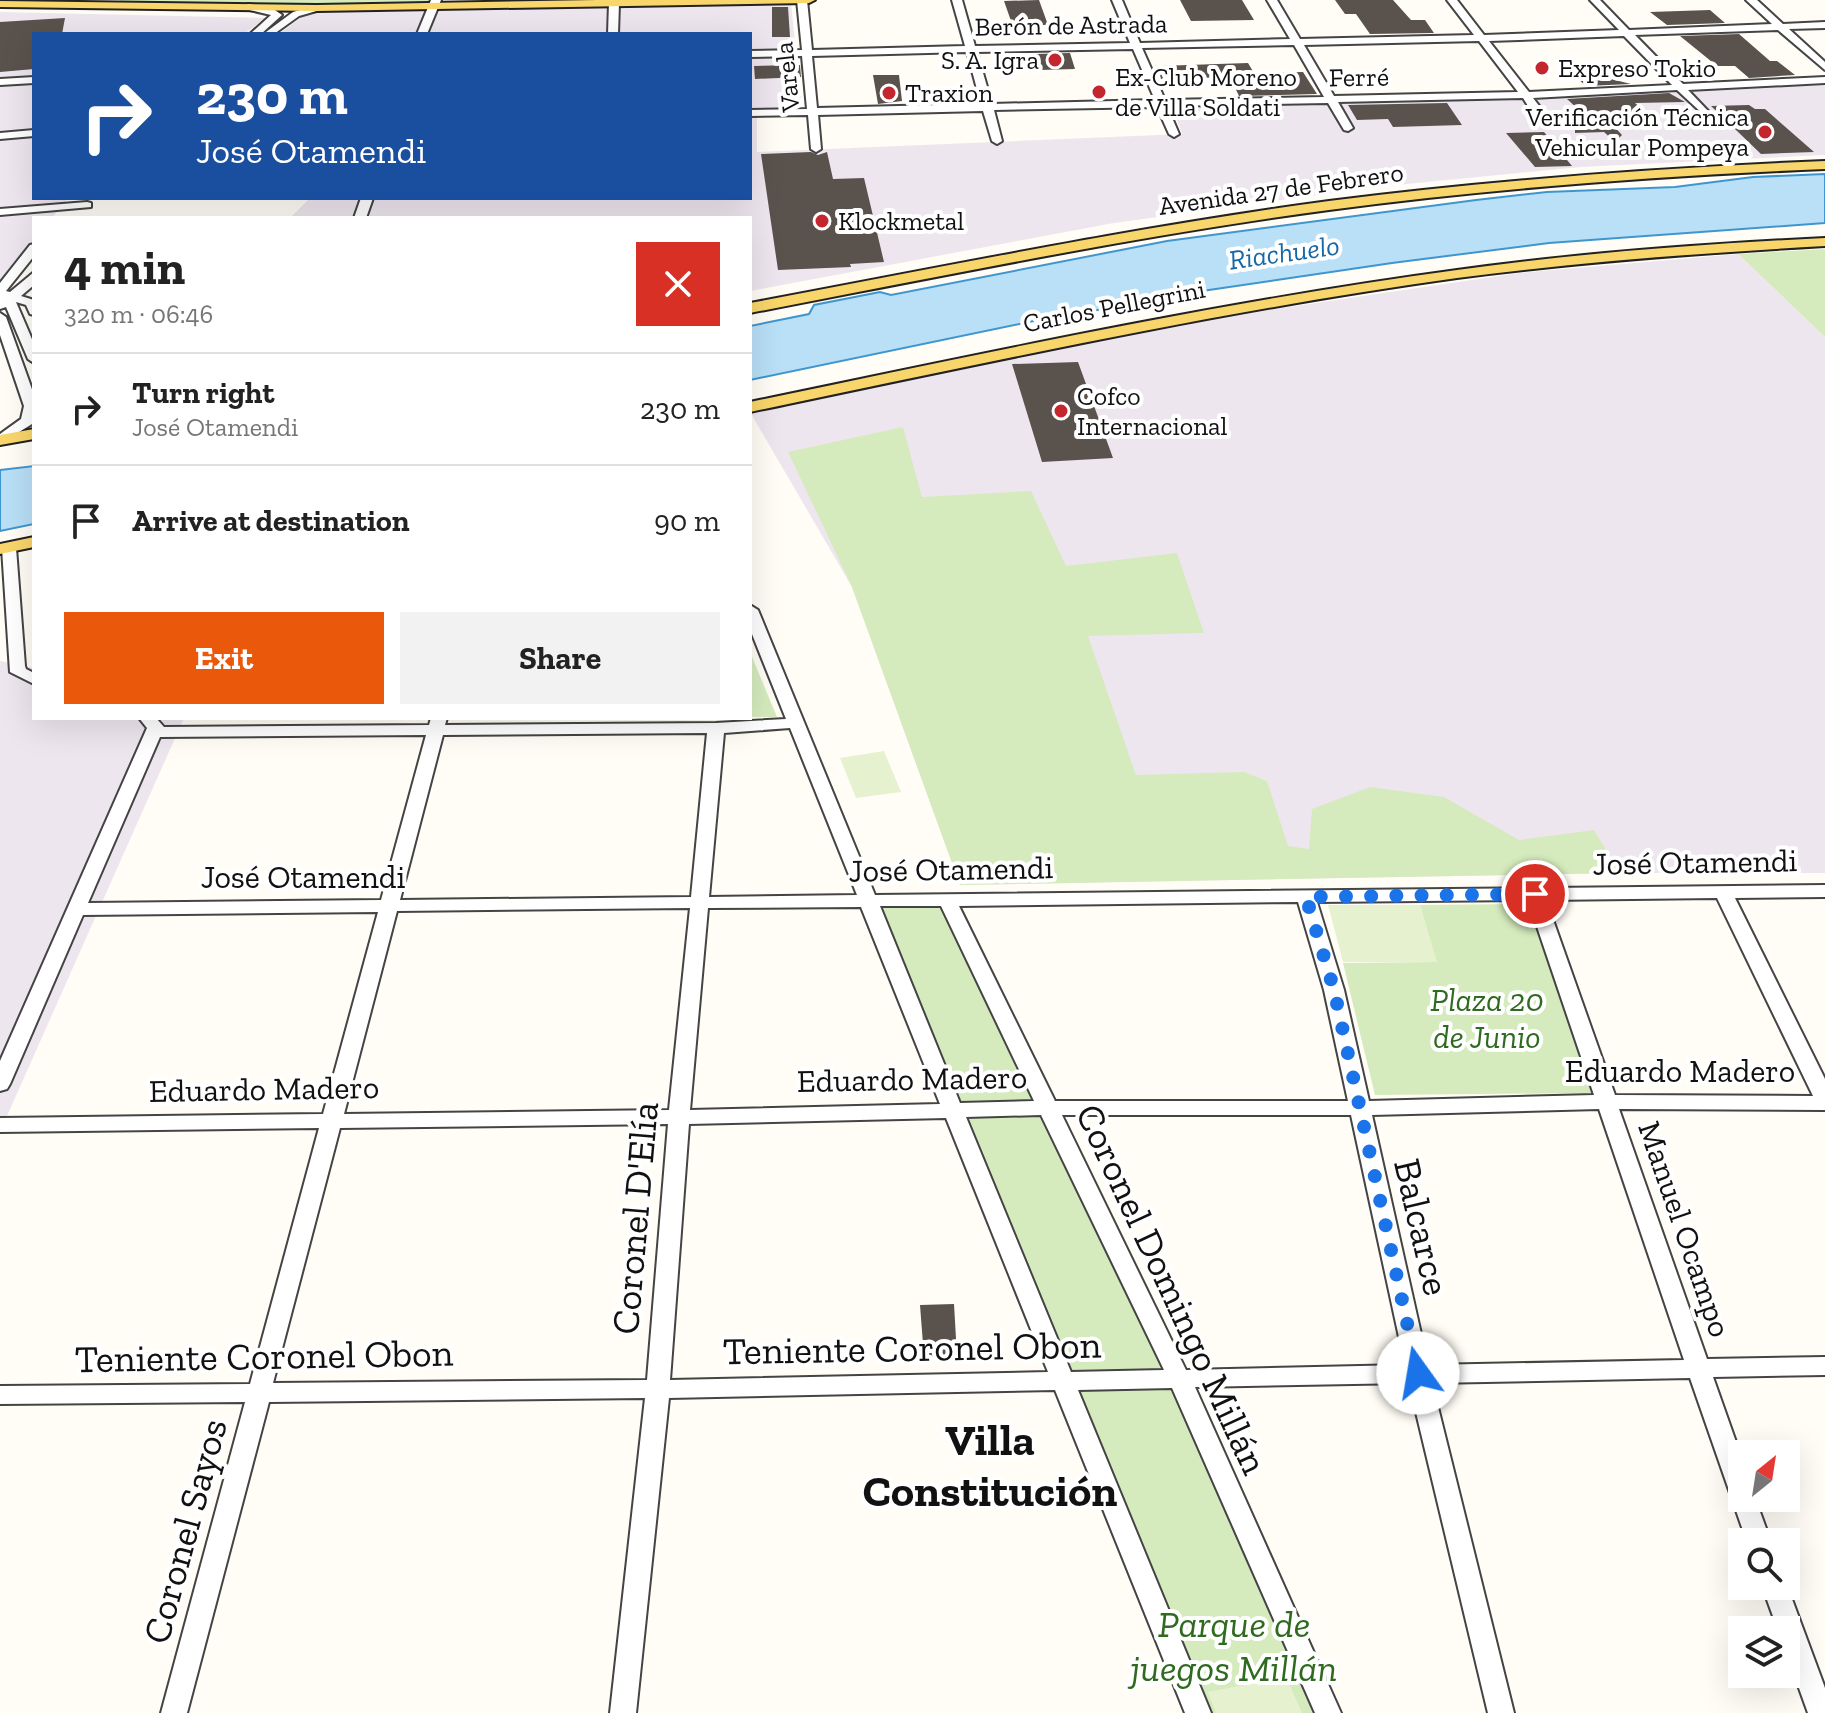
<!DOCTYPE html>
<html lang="en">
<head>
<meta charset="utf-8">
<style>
	:root { --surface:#fff; --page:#f2f2f2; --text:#222; --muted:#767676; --line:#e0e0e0; --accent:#ea580c }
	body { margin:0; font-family:"Zilla Slab",serif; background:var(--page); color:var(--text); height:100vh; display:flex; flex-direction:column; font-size:30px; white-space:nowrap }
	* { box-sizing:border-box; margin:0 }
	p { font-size:26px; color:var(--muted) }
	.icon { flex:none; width:44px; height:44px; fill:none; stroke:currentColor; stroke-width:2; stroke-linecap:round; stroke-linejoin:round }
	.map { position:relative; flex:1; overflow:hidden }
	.panel { position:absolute; left:32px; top:216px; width:720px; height:504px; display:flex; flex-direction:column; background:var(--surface); border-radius:0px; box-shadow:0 8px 32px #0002 }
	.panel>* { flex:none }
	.hud { position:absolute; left:32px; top:32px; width:720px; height:168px; border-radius:0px; box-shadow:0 8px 32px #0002; background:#1a4fa0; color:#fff; overflow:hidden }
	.needle { width:52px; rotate:30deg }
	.fabs { position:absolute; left:1728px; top:1440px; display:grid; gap:16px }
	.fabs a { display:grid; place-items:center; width:72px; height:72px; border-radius:0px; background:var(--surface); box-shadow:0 8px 32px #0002; font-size:40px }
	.pin { position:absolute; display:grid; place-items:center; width:68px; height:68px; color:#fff; margin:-34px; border:4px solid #fff; border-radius:50%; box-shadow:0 2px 8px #0007 }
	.me { position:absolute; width:88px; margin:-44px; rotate:347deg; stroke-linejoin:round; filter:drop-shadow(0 0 6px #0008) }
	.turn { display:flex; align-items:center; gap:28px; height:168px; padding:0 32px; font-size:36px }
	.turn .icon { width:104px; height:104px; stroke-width:2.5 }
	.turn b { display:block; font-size:56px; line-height:68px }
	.round { display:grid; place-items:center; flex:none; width:84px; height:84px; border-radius:0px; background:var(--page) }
	.headline { display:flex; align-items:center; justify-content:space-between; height:136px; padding:0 32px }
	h1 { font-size:48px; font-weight:700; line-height:60px }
	.primary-button { display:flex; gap:16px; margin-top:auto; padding:16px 32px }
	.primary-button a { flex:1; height:92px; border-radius:0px; background:var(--accent); color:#fff; font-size:32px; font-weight:700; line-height:92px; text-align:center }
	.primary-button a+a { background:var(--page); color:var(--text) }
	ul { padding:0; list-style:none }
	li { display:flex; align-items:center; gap:24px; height:112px; padding:0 32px; border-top:2px solid var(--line) }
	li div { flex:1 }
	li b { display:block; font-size:30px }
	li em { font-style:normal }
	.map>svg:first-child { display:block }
	.industrial { fill:#eee6ef }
	.green { fill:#d5ebbd }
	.pitch { fill:#e6f2cf }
	.water { fill:#b9e0f7; stroke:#3f96cf; stroke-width:2 }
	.building { fill:#5a524d }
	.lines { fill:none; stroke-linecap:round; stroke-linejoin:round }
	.minor-casing { stroke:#444; stroke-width:4 }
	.major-casing { stroke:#222; stroke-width:4 }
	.minor { fill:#fff; fill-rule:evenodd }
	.major { fill:#f9d66b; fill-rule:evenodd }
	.route { stroke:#1a73e8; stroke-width:14; stroke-dasharray:0 25.2 }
	.poi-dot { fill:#c4262e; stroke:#fff; stroke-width:3 }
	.labels { text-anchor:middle; stroke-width:8; stroke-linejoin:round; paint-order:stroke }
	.far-street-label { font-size:26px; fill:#111; stroke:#fff }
	.far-poi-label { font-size:26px; fill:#111; stroke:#fff; text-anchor:start }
	.far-water-label { font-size:28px; font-style:italic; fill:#1768a6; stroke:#fff }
	.street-label { font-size:32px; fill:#111; stroke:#fff }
	.park-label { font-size:32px; font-style:italic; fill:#2f6b1f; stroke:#fff }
	.near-street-label { font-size:38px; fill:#111; stroke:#fff }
	.near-park-label { font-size:38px; font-style:italic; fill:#2f6b1f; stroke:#fff }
	.near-quarter-label { font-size:44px; font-weight:bold; fill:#111; stroke:#fff }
</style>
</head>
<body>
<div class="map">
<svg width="1825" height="1713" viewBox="0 0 1825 1713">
	<rect width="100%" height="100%" fill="#fffdf5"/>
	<!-- industrial -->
	<path class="industrial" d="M 791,4 L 802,107 L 757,108 L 757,152 L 1182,134 L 1172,106 L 1521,99 L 1825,83 L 1825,155 L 1580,167 L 1376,187 L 1114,223 L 750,291 L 750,218 L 290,218 L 310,198 L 750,198 L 750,34 L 279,34 L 308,12 Z
		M 0,12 L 265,18 L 244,34 L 34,34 L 34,198 L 68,198 L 52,218 L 34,218 L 34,240 L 0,282 Z
		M 1738,254 L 1825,337 L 1825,873 L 1620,873 L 960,885 L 852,587 L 750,412 L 1181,323 L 1519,273 Z
		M 0,661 L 34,668 L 34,718 L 184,718 L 3,1125 L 0,1125 Z"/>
	<!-- green -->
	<path class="green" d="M 119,0 L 432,0 L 424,5 L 270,7 L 124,3 Z
		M 1825,249 L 1825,337 L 1738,254 Z
		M 903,427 L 922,497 L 1031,491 L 1066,566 L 1177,553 L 1204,633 L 1088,636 L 1136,775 L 1244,772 L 1267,781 L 1288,846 L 1309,849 L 1312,809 L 1370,787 L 1444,797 L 1519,840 L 1594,830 L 1620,873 L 960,885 L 852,587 L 788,452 Z
		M 750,652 L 777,717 L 750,717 Z
		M 946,898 L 1328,1713 L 1198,1713 L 867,900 Z
		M 1527,904 L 1594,1093 L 1375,1095 L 1343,963 L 1436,962 L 1420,905 Z"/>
	<!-- pitch -->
	<path class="pitch" d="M 884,751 L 901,792 L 856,798 L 840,758 Z
		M 1328,905 L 1420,905 L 1437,962 L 1343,962 Z
		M 1286,1677 L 1302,1713 L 1216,1713 L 1208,1692 Z"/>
	<!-- water -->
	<path class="water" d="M 1825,174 L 1825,223 L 1549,243 L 1392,263 L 1168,296 L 1082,313 L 1079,322 L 1070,323 L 1058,316 L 750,380 L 750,326 L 809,314 L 814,305 L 880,292 L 891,295 L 1167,241 L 1476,200 L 1547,192 L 1675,187 L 1753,177 Z
		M 34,466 L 34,524 L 0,531 L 0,470 Z"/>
	<!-- building -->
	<path class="building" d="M 1039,0 L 1048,25 L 1024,25 L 1022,21 L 1011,21 L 1004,1 Z
		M 1180,0 L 1242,0 L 1254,20 L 1191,21 Z
		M 1335,0 L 1393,0 L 1411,20 L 1425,20 L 1434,33 L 1370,34 L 1356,14 L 1345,14 Z
		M 772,7 L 788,7 L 790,37 L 772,37 Z
		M 1710,10 L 1725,23 L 1667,25 L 1650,12 Z
		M 65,18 L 62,34 L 34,34 L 34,69 L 0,72 L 0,22 Z
		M 1739,34 L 1770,61 L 1777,61 L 1795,75 L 1749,78 L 1735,66 L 1717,66 L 1680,36 Z
		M 1070,53 L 1075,69 L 1040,70 L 1035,54 Z
		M 1248,63 L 1254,73 L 1303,72 L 1317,94 L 1239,96 L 1230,77 L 1161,79 L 1158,66 Z
		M 1560,63 L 1588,63 L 1587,73 L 1631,84 L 1586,86 Z
		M 800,65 L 801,77 L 755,79 L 754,66 Z
		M 873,75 L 899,75 L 902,101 L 878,104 Z
		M 1669,93 L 1685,102 L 1635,103 L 1645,112 L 1633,113 L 1638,118 L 1608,120 L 1622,135 L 1615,142 L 1604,132 L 1575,133 L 1575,120 L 1589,119 L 1567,99 Z
		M 1447,103 L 1462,125 L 1393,127 L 1388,119 L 1357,120 L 1348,105 Z
		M 1749,105 L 1755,109 L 1765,109 L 1814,152 L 1761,154 L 1711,106 Z
		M 1544,132 L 1572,166 L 1535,167 L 1506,133 Z
		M 811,152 L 818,155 L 827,152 L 833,179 L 864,178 L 884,262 L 850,264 L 851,267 L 778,270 L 761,154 Z
		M 1078,362 L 1113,458 L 1042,462 L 1012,364 Z
		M 954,1304 L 957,1356 L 924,1357 L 920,1305 Z"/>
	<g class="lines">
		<!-- minor casing -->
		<g class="minor-casing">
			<path id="minor" d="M 431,0 L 441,0 L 427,34 L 417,34 Z
				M 614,0 L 619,3 L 618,34 L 608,34 L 609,3 Z
				M 797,0 L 807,0 L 812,50 L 965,46 L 952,0 L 962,0 L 975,46 L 1130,43 L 1112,0 L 1122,0 L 1140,43 L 1290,39 L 1267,0 L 1277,0 L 1300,39 L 1474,35 L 1447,0 L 1457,0 L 1484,35 L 1619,30 L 1590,0 L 1600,0 L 1629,30 L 1772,24 L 1746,0 L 1757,0 L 1783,24 L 1825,22 L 1825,28 L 1789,29 L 1825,62 L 1825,70 L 1778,30 L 1635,35 L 1683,84 L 1825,77 L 1825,83 L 1688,90 L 1709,112 L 1704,115 L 1677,90 L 1533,98 L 1547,116 L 1546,122 L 1538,122 L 1523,98 L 1338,102 L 1353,128 L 1348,131 L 1344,130 L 1328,103 L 1167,106 L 1179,134 L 1174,137 L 1169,134 L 1157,107 L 994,110 L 1002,141 L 997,144 L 992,141 L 983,111 L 818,115 L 821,149 L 816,152 L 811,149 L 808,115 L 750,116 L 750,110 L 807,109 L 802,56 L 750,57 L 750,51 L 802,50 ZM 1624,36 L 1672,85 L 1529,92 L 1489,41 ZM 1479,41 L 1518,92 L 1334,96 L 1304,45 ZM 1294,45 L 1324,97 L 1165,100 L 1142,48 ZM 1133,49 L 1155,100 L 992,104 L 977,52 ZM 967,52 L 981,104 L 817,108 L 812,56 Z
				M 248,4 L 272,8 L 282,15 L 261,34 L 250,34 L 271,15 L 245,9 L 243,7 Z
				M 317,5 L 322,8 L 320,10 L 299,16 L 274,34 L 266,32 L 293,12 Z
				M 34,77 L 34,83 L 0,85 L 0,79 Z
				M 34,130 L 34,136 L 0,139 L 0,133 Z
				M 361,198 L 373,198 L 366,218 L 354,218 Z
				M 87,202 L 91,203 L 91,207 L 0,215 L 0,209 Z
				M 34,244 L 34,256 L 6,291 L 10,292 L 34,272 L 34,285 L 21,296 L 34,300 L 34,315 L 30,314 L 26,305 L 16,302 L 34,344 L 34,363 L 28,359 L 6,307 L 0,309 L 0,283 L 30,245 Z
				M 0,313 L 6,317 L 34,395 L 32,424 L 0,444 L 0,434 L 21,419 L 24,406 L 0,335 Z
				M 9,544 L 16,548 L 25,666 L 26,669 L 34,673 L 34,684 L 10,672 L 2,548 Z
				M 750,605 L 758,610 L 875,895 L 1825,885 L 1825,897 L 1735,898 L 1825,1079 L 1825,1110 L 1619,1109 L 1707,1359 L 1825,1357 L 1825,1375 L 1713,1377 L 1742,1459 L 1742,1498 L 1755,1498 L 1771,1542 L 1747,1542 L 1690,1378 L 1432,1383 L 1514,1713 L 1488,1713 L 1409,1383 L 1195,1387 L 1341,1713 L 1315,1713 L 1172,1388 L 1078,1390 L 1211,1713 L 1185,1713 L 1055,1390 L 669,1398 L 636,1713 L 610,1713 L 645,1398 L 269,1402 L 187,1713 L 161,1713 L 245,1402 L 0,1404 L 0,1386 L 250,1384 L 319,1128 L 0,1132 L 0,1118 L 323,1114 L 378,912 L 83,915 L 10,1084 L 7,1089 L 0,1091 L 0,1061 L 147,728 L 139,718 L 156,718 L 164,727 L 429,725 L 431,718 L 447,718 L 445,725 L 716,723 L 786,719 L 750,629 ZM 790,728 L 857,895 L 709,897 L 724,733 ZM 707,733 L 691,897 L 400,900 L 443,735 ZM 426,735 L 381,900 L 88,903 L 160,737 ZM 1717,898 L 1813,1096 L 1615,1095 L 1546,900 ZM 1528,900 L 1594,1095 L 1369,1101 L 1344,990 L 1317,902 ZM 1298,902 L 1324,990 L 1348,1101 L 1055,1101 L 959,906 ZM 880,906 L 941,906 L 1034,1101 L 960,1103 ZM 861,907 L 940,1104 L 690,1110 L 708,908 ZM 690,908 L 669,1110 L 344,1114 L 397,911 ZM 1599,1109 L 1684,1360 L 1428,1365 L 1372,1115 ZM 1041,1115 L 1164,1370 L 1071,1372 L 966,1117 ZM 1062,1115 L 1351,1115 L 1405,1365 L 1186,1370 ZM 946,1118 L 1048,1372 L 670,1380 L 689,1124 ZM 668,1124 L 647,1380 L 273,1383 L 340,1128 Z
				M 1786,1583 L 1825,1688 L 1825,1713 L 1808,1713 L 1786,1652 L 1786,1630 L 1778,1630 L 1762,1586 L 1786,1586 Z"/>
		</g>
		<!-- major casing -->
		<g class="major-casing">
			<path id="major" d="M 597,0 L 815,0 L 809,3 L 317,11 L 0,7 L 0,1 L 317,5 Z
				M 1825,161 L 1825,169 C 1659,176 1494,188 1329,210 C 1135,236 943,276 750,313 L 750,303 C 943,267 1135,227 1329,201 C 1494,180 1659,168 1825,161 Z
				M 1825,238 L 1825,246 C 1702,253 1579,262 1457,278 C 1220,311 985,363 750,412 L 750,402 C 985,353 1220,302 1457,270 C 1579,253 1702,244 1825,238 Z
				M 34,429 L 34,439 L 0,445 L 0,435 Z
				M 34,537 L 34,547 L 0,554 L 0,544 Z"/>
		</g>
		<!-- minor -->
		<use href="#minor" class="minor"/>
		<!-- major -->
		<use href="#major" class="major"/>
	</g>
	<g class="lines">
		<!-- route -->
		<path class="route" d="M 1418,1373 L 1334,990 L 1306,897 L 1535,894"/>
	</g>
	<!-- markers -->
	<g class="poi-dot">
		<circle cx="1055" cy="60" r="8"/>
		<circle cx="1542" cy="68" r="8"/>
		<circle cx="1099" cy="92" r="8"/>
		<circle cx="889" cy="93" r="8"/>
		<circle cx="1765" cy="132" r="8"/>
		<circle cx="822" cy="221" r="8"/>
		<circle cx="1061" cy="411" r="8"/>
	</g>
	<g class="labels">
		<!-- far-street labels -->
		<g class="far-street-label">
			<text transform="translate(1071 25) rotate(-1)" y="9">Berón de Astrada</text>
			<text transform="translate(787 77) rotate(-96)" y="9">Varela</text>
			<text transform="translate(1359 77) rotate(-1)" y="9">Ferré</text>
			<text transform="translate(1281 189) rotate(-8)" y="9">Avenida 27 de Febrero</text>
			<text transform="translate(1114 306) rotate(-11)" y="9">Carlos Pellegrini</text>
		</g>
		<!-- far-poi labels -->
		<g class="far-poi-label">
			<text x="1039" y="69" text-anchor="end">S. A. Igra</text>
			<text x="1558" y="77">Expreso Tokio</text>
			<text x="1115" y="86">Ex-Club Moreno<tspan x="1115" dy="30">de Villa Soldati</tspan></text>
			<text x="905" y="102">Traxion</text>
			<text x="1749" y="126" text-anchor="end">Verificación Técnica<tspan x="1749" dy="30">Vehicular Pompeya</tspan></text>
			<text x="838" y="230">Klockmetal</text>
			<text x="1077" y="405">Cofco<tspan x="1077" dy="30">Internacional</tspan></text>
		</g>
		<!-- far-water labels -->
		<g class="far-water-label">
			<text transform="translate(1284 252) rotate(-8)" y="10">Riachuelo</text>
		</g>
		<!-- street labels -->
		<g class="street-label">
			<text transform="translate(1695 862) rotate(-1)" y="11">José Otamendi</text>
			<text transform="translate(951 869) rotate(-1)" y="11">José Otamendi</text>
			<text x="303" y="888">José Otamendi</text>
			<text x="1680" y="1082">Eduardo Madero</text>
			<text transform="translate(912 1079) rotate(-1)" y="11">Eduardo Madero</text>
			<text transform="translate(264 1089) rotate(-1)" y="11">Eduardo Madero</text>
			<text transform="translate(1685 1229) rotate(71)" y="11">Manuel Ocampo</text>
		</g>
		<!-- park labels -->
		<g class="park-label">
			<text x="1487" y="1011">Plaza 20<tspan x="1487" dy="37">de Junio</tspan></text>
		</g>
		<!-- near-street labels -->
		<g class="near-street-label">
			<text transform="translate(635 1218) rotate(-85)" y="13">Coronel D'Elía</text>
			<text transform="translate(1422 1227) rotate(77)" y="13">Balcarce</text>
			<text transform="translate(1172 1289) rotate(65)" y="13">Coronel Domingo Millán</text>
			<text transform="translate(912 1348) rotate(-1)" y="13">Teniente Coronel Obon</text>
			<text transform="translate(264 1356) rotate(-1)" y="13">Teniente Coronel Obon</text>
			<text transform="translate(185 1531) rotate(-75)" y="13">Coronel Sayos</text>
		</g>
		<!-- near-park labels -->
		<g class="near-park-label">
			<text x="1234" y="1637">Parque de<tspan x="1234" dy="44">juegos Millán</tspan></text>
		</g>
		<!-- near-quarter labels -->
		<g class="near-quarter-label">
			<text x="990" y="1455">Villa<tspan x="990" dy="51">Constitución</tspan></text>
		</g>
	</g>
</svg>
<div class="fabs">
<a><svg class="needle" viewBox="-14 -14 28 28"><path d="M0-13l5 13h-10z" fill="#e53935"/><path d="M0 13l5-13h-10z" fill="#767676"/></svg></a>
<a><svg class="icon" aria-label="search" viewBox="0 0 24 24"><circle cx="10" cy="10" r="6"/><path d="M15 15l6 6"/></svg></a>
<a><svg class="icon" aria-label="layers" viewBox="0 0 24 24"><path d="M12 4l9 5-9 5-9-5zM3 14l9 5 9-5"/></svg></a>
</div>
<div class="pin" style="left:1535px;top:894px;background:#d93025"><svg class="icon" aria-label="arrive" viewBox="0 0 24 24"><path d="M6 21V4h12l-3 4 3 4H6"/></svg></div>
<svg class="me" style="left:1418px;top:1373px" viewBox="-20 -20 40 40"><circle r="19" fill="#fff"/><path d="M0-13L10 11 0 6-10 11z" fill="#1a73e8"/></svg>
<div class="hud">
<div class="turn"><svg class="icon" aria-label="right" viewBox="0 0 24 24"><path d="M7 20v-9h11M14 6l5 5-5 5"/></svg><div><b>230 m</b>José Otamendi</div></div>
</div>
<section class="panel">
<div class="headline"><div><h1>4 min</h1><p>320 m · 06:46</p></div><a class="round" style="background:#d93025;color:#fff"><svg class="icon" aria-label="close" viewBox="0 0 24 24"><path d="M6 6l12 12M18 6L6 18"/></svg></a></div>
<ul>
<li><svg class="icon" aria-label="right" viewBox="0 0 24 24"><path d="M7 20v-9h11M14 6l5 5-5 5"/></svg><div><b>Turn right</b><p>José Otamendi</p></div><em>230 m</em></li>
<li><svg class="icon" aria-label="arrive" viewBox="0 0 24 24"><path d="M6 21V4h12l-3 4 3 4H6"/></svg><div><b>Arrive at destination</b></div><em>90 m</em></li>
</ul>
<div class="primary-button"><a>Exit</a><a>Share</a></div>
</section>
</div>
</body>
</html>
